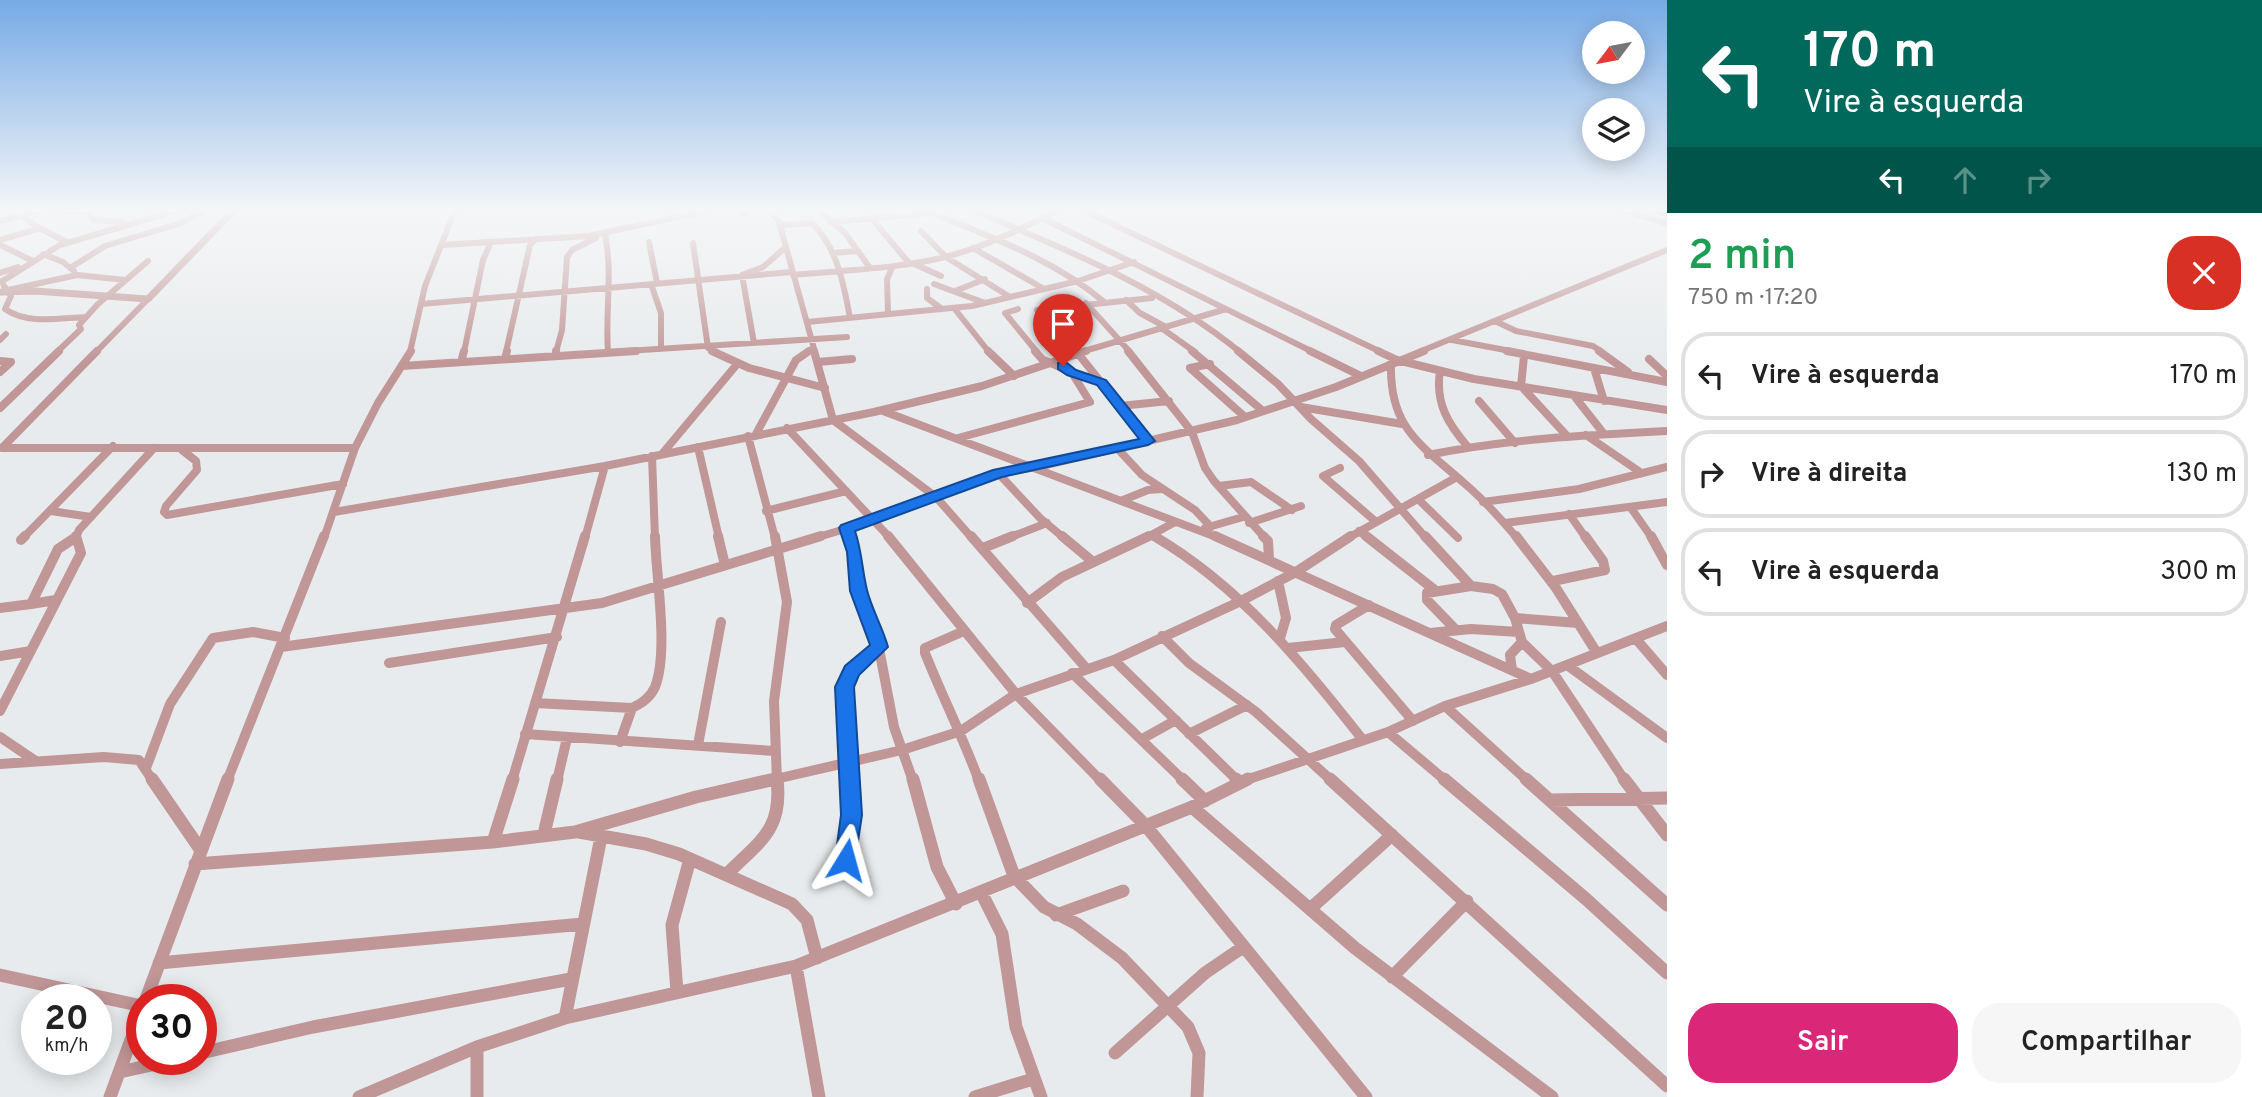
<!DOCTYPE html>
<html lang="pt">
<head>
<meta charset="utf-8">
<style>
	:root { --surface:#fff; --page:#f6f6f6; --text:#222; --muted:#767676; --line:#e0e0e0; --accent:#db2777 }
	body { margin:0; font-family:Overpass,sans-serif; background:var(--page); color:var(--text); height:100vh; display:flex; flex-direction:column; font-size:26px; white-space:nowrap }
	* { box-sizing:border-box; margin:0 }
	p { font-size:23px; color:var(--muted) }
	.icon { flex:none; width:38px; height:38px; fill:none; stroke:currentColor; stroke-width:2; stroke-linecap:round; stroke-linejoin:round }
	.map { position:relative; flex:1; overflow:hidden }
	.sheet { display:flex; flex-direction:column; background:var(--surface); width:595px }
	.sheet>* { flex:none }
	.top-card { background:#00695c; color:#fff; overflow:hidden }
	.needle { width:46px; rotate:238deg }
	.fabs { position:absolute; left:1582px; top:21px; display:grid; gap:14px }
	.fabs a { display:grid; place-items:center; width:63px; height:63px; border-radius:50%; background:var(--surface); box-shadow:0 4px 18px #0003; font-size:35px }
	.speed { position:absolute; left:21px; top:984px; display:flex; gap:14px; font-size:35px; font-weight:700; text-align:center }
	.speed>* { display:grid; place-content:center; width:91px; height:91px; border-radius:50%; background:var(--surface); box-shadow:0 4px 18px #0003; line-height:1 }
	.speed small { font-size:18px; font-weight:400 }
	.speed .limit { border:10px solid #d22; background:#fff; color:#111 }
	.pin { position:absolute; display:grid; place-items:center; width:60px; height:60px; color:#fff; margin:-72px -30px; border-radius:50% 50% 50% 0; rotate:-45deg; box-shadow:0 0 7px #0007 }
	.pin .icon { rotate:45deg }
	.me { position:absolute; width:77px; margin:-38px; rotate:8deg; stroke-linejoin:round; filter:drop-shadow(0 0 5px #0008) }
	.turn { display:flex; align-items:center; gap:24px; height:147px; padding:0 21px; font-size:32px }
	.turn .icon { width:91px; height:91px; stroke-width:2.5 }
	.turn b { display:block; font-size:49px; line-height:60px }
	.lanes { display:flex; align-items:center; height:66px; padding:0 21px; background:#0003; justify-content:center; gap:35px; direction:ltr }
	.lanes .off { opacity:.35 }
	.round { display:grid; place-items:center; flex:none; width:74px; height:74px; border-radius:28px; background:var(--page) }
	.summary { display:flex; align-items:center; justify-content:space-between; height:119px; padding:0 21px }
	h1 { font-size:42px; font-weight:600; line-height:52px; color:#1e9e55 }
	.cta { display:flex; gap:14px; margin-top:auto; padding:14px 21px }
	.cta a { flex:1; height:80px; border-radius:28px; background:var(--accent); color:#fff; font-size:28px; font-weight:600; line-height:80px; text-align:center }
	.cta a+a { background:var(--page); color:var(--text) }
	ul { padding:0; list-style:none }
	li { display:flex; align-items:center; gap:21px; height:88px; margin:0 14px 10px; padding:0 7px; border:4px solid var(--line); border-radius:28px }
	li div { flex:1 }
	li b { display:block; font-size:26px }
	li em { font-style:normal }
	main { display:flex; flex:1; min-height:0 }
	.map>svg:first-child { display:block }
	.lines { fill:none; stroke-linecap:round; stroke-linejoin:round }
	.minor-far3 { stroke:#c19697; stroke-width:6 }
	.minor-far2 { stroke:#c19697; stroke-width:8 }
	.minor-far1 { stroke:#c19697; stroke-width:10 }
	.minor { stroke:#c19697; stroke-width:13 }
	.tertiary { stroke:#c19697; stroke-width:7 }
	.motorway { fill:#85313c; fill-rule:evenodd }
	.route { fill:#1a73e8; stroke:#114b97; stroke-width:2 }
</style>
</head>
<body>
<main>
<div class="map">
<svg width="1667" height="1097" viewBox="0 0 1667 1097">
	<rect width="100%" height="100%" fill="#e8ebed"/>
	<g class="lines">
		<!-- minor-far3 -->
		<path class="minor-far3" d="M 51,210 L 88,212 L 94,220 L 122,222
			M 739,210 L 744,214
			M 770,210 L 779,222 L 815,352
			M 819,210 L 845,233 L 870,268
			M 926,210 C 987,236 1052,258 1103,301
			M 973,210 C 1065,249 1162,288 1240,352
			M 1083,210 L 1381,352
			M 1622,210 L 1667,223
			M 21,215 L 37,227 L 67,242
			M 1042,218 L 1313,352
			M 872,219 L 909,263
			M 0,221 L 40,210
			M 831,222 L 932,213
			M 779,225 L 812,223 C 837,247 844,285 850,318
			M 921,231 L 946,257 L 1010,297
			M 605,234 C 613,273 605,312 608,352
			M 0,240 L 37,229
			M 649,242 L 657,283
			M 693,243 L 708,348 L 715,352
			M 0,245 L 33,261
			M 442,245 L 588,236 L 711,210
			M 973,248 L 1044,289
			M 832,253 L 858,251
			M 43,254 L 63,262 L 74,271
			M 912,263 L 941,276
			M 70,268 L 105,246 L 178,224 L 206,210
			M 0,273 L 18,267
			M 793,275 C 845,270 898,269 949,256 C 987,246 1023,228 1058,210
			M 1,282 L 60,245 L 178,210
			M 651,284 L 661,313 L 661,348
			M 934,284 L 985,303
			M 4,286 L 11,296 L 5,309 C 28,325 59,318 86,317
			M 927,289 L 927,298 L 942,309
			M 8,290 L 77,275 L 126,280
			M 955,291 L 985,279
			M 1126,300 L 1140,313 L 1164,326
			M 1086,303 L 1130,352
			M 421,304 L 792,272
			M 954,308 L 989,352
			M 1018,309 L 1005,313 L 1037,352
			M 888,314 L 887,279 L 893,266
			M 1495,321 L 1516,331 L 1593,346 L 1602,352
			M 807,322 L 972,306 L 1078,281 L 1134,262
			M 1160,327 L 1195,352
			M 0,340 L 6,334
			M 1452,340 L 1516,352
			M 754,343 L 742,275 L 763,267 L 786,247
			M 57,352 L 81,329 L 79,325 L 98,304 L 148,261
			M 96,352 L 148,299
			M 410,352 L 425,286 L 455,210
			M 464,352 L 483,260 L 491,242
			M 506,352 L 530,245 L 536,239
			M 556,352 L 562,330 L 567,257 L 572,250 L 596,238
			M 610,352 L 847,337
			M 807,352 L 813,348
			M 1078,352 L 1037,310 L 1152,298
			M 1081,352 L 1226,309
			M 1419,352 L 1667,250"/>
		<!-- minor-far2 -->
		<path class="minor-far2" d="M 97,351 L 2,448 L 355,448
			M 556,351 L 556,355
			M 712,351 L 749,368 L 825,388
			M 814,351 L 833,420 L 936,497 L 972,538
			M 988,351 L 1014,376
			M 1076,351 L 1148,441
			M 1128,351 L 1192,432 L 1205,468 L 1214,481 L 1265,538
			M 1192,351 L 1263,411
			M 1238,351 L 1278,384 L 1311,419 L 1359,461 L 1426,538
			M 1310,351 L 1361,376
			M 1378,351 L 1397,360 L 1474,379 L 1667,410
			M 1507,351 L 1667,382
			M 1599,351 L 1628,372
			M 1524,356 L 1521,386 L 1568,437
			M 505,359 L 507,351
			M 1649,359 L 1667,376
			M 0,361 L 11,362 L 0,372
			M 461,362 L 464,351
			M 818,362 L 852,359
			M 1391,363 C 1389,428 1420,444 1464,483 C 1483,499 1501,519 1517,538
			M 1210,364 L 1190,368 L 1245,417
			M 402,366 L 636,351
			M 1594,368 L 1604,401
			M 1440,371 C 1435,403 1448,424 1468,447
			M 1072,373 L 1100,382
			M 1575,397 L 1604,434
			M 1479,401 L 1515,443
			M 1120,406 L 1169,401
			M 1301,407 L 1402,424
			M 0,408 L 59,351
			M 883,411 L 1219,538
			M 787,428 L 890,538
			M 756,434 L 796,360 L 809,351
			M 1586,435 L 1640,472
			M 748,436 L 775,538
			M 958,438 L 1090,402 L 1072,373 L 1042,359 L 1035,351
			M 698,447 L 719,538
			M 1117,448 L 1142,475 L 1195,510 L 1211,527
			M 182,450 L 196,461 L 197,470 L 166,506 L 164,512 L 167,515 L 343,484
			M 662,454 L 738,363
			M 1428,455 C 1507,439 1587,435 1667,431
			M 652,456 L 655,538
			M 1340,468 L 1323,476 L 1375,521
			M 998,473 L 1040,518 L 1064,538
			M 1219,486 L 1251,482 L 1292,510
			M 1418,499 L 1458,538
			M 1123,500 L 1148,490 L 1161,489
			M 1483,502 L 1579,489 L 1667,467
			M 1631,508 L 1652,538
			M 51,511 L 91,517
			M 766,511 L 846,491
			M 334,512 L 605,466 L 874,412 L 982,386 L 1086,351
			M 1569,514 L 1586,538
			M 1249,523 L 1301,506
			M 1505,523 L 1667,502
			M 847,528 L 850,538
			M 1205,528 L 1243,517
			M 1359,531 L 1368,538
			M 1153,536 L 1157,538
			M 23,538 L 113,446
			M 76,538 L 79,530 L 154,448
			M 324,538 L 355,448 L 378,403 L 411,351
			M 585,538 L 605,466
			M 815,538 L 875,520 L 998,473 L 1037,467 L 1237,420 L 1336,387 L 1424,351
			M 1008,538 L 1047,523
			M 1146,538 L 1175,522
			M 1348,538 L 1457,477"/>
		<!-- minor-far1 -->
		<path class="minor-far1" d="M 718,536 L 725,565
			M 775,536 L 787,602 L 774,701 L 777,781
			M 850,536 L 855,552 L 859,591 L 876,633 L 894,727 L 913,781
			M 888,536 L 1016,694 L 1101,781
			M 971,536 L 1086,668
			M 1062,536 L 1092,561
			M 1154,536 C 1241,587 1301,662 1363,740
			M 1215,536 L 1531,679
			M 1263,536 L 1268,541 L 1269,559
			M 1366,536 L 1436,591
			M 1425,536 L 1471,586
			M 1516,536 L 1556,588 L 1597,653
			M 1651,536 L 1667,565
			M 21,540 L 25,536
			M 983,548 L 1013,536
			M 1278,581 L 1286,618 L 1280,638
			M 1553,581 L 1605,570 L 1603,561 L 1585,536
			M 56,600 L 31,604 L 58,549 L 76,537
			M 1027,603 L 1062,577 L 1149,536
			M 1369,605 L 1336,625 L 1335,629 L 1413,721
			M 0,608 L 31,604
			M 1515,618 L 1578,623
			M 1455,629 L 1427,600 L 1427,593 L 1471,586 L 1493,589 L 1502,594 L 1515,618 L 1522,642 L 1552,671 L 1625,781
			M 964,631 L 925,648 L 925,653 C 942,696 963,737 979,781
			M 1430,633 L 1471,629 L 1519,632
			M 1162,636 L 1189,663 L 1256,712 L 1332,781
			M 1636,639 L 1667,675
			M 281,647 L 602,603 L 821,536
			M 1288,648 L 1345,642
			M 0,656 L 31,651
			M 1114,660 L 1238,781
			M 389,663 L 557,637
			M 1567,665 L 1667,738
			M 1512,670 L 1510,655 L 1522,642
			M 1072,673 L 1184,781
			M 535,703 L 632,708 C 642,703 650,698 655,687 C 669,651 656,577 655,536
			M 1445,706 L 1528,781
			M 0,711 L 81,553 L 76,536
			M 1388,732 L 1446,781
			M 525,734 L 774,751
			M 1189,734 L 1247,705
			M 0,737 L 34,760
			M 1142,739 L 1176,720
			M 620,742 L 632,708
			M 698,745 L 721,622
			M 0,764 L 104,757 L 139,760 L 153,781
			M 146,768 L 170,704 L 213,638 L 253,632 L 285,638
			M 227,781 L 324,536
			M 512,781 L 585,536
			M 557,781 L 567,738
			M 767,781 L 902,750 L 961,731 L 1016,694 L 1114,660 L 1241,601 L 1296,572 L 1351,536
			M 849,781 L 845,687 L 851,671 L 879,647
			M 1243,781 L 1388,732 L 1445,706 L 1531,679 L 1667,626"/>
		<!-- minor -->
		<path class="minor" d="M 152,779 L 200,849
			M 913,779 L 937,867 L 956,904
			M 979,779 L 1014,876 L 1044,907 L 1077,924 L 1122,958 L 1188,1027 L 1199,1053 L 1197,1097
			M 1100,779 L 1146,826 L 1366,1097
			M 1182,779 L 1205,801
			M 1236,779 L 1239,782
			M 1330,779 L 1667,1086
			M 1444,779 L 1586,899 L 1667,973
			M 1526,779 L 1667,905
			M 1624,779 L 1667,835
			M 1550,800 L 1667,798
			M 1192,807 L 1355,948 L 1552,1097
			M 579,832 L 646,844 L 679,854 L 792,904 L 807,920 L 817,958
			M 544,834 L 557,779
			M 493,842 L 513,779
			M 846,860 L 852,815 L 848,779
			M 195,864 L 493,842 L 575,832 L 696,797 L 775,779
			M 727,874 C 760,841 783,830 777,779
			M 981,892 L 1002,934 L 1016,1027 L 1041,1097
			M 1310,909 L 1392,835
			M 1056,915 L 1123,891
			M 159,963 L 583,924
			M 796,966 L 819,1097
			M 0,975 L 142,1006
			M 1392,977 L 1467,901
			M 677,992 L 672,925 L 690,859
			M 146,999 L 228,779
			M 565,1018 L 601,837
			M 477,1047 L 477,1097
			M 201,1053 L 313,1027 L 571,979
			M 1115,1053 L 1205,973 L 1243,947
			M 120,1072 L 178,1059
			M 110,1097 L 142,1010
			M 359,1097 L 477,1047 L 565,1018 L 796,966 L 1192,807 L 1248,779
			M 975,1097 L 1033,1079"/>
		<!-- tertiary -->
		<path class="tertiary" d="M 0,292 L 35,291 L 148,299 L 234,210"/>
		<!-- motorway -->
		<path class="motorway" d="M 1645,210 L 1667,211 L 1667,217 L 1647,212 Z"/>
	</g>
	<!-- sky -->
	<linearGradient id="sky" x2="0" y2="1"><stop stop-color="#77aae6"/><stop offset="0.58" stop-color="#f5f6f7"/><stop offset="1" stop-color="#f5f6f7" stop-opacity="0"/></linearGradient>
	<rect width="1667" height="363" fill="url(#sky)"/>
	<!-- route -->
	<path class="route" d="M 1058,363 L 1067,363 L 1076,370 L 1106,380 L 1155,441 L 1148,445 L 1002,477 L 855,531 C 862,551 862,570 867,590 C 872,610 883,628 888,647 L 859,675 L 854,687 L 862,815 L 854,867 L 846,870 L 838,867 L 835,860 L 841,815 L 835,687 L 845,666 L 870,645 L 850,591 L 847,552 L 839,528 L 841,525 L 993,470 L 1139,439 L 1097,385 L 1067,375 L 1058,369 Z"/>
</svg>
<div class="fabs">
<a><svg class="needle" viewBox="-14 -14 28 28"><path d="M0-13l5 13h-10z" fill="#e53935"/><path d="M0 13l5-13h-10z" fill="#767676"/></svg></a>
<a><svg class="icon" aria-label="layers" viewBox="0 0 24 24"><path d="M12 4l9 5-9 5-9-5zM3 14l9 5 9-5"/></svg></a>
</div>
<div class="speed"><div>20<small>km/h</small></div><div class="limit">30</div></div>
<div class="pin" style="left:1063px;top:366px;background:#d93025"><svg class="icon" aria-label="arrive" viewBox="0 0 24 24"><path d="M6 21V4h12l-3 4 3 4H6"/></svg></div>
<svg class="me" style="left:846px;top:860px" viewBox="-20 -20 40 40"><path d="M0-17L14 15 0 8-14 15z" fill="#1a73e8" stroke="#fff" stroke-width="4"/></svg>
</div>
<section class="sheet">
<div class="top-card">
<div class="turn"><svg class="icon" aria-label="left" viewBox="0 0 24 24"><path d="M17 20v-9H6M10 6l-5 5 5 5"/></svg><div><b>170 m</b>Vire à esquerda</div></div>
<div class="lanes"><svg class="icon" aria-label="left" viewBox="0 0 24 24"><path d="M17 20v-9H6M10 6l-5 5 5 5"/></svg><svg class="icon off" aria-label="ahead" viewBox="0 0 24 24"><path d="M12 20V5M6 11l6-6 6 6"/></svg><svg class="icon off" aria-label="right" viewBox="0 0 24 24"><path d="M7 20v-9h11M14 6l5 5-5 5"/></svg></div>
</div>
<div class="summary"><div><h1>2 min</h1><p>750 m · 17:20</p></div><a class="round" style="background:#d93025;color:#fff"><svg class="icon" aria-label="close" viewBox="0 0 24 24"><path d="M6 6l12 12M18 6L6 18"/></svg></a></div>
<ul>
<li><svg class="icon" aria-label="left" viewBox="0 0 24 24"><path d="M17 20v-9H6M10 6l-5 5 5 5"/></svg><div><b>Vire à esquerda</b></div><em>170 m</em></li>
<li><svg class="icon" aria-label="right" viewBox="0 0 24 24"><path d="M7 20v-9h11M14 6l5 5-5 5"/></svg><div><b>Vire à direita</b></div><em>130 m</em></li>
<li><svg class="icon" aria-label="left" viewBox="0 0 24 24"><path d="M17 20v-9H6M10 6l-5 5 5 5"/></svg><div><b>Vire à esquerda</b></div><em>300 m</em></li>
</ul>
<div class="cta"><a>Sair</a><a>Compartilhar</a></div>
</section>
</main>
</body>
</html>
